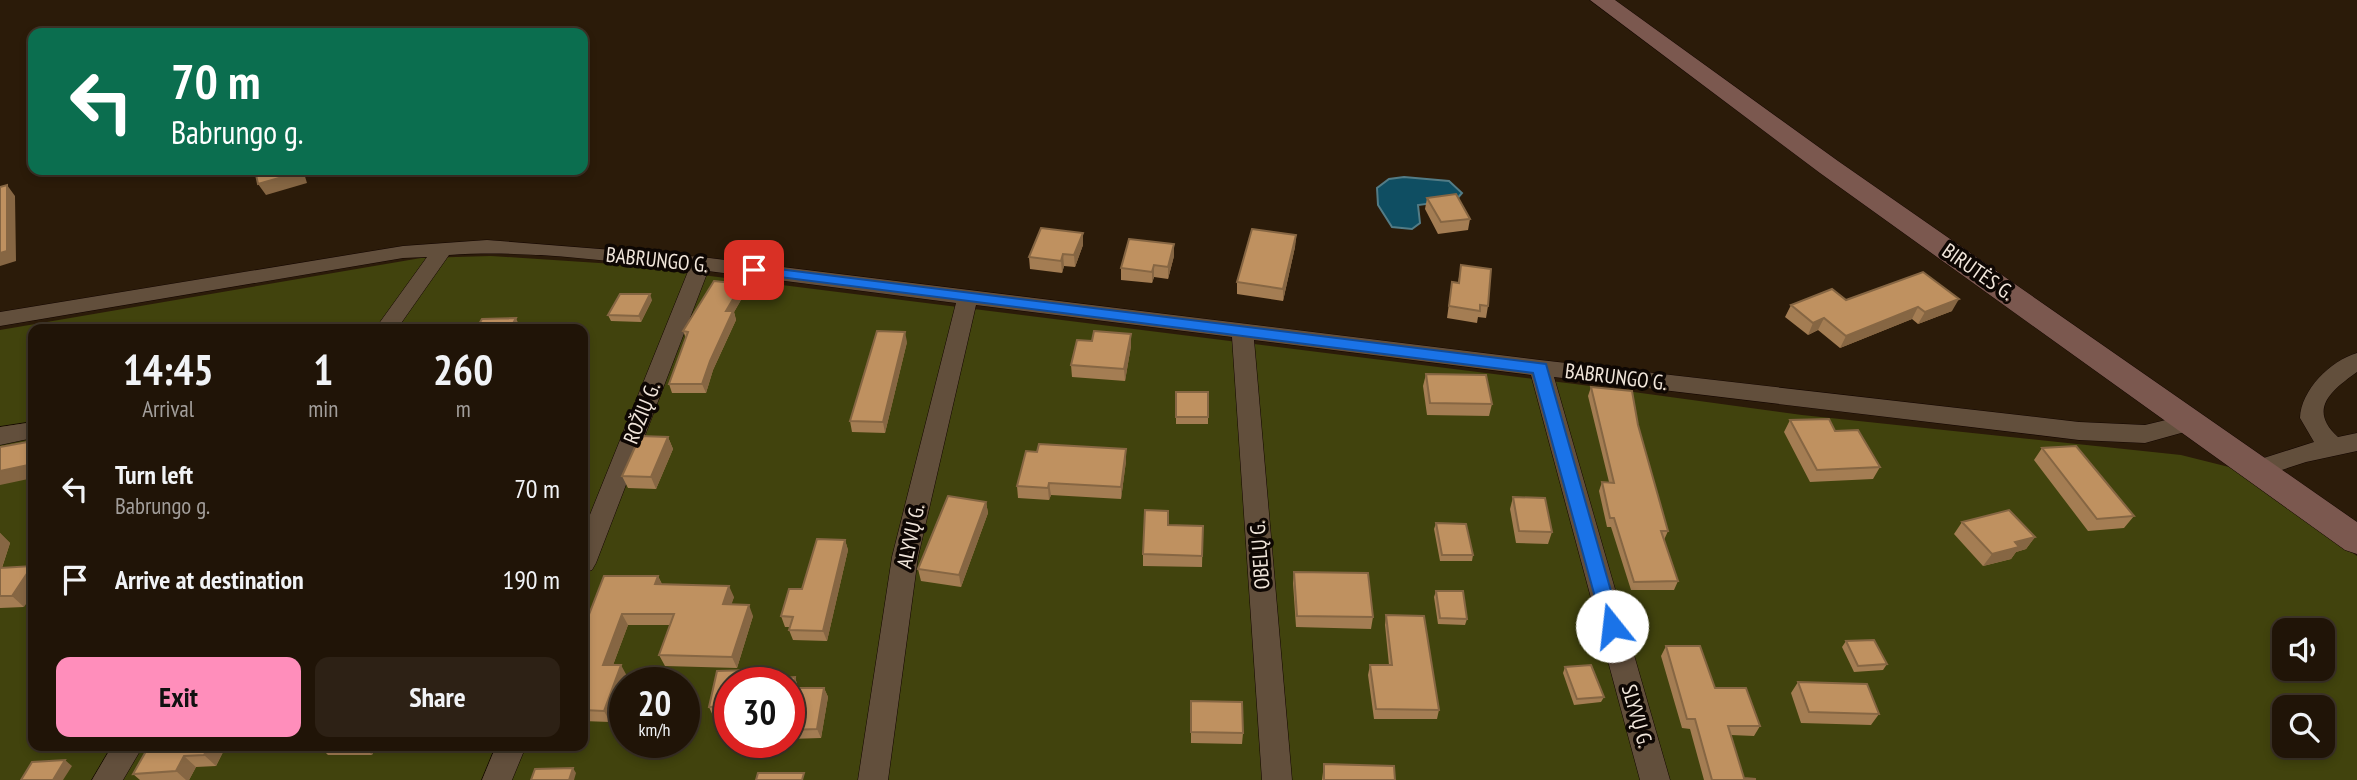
<!DOCTYPE html>
<html lang="en">
<head>
<meta charset="utf-8">
<style>
	:root { --surface:#201407; --page:#2d2115; --text:#f1f3f6; --muted:#a29e9b; --line:#3d3328; --accent:#ff8ebb }
	body { margin:0; font-family:"PT Sans Narrow",sans-serif; background:var(--page); color:var(--text); height:100vh; display:flex; flex-direction:column; font-size:26px; white-space:nowrap }
	* { box-sizing:border-box; margin:0 }
	p { font-size:23px; color:var(--muted) }
	.icon { flex:none; width:38px; height:38px; fill:none; stroke:currentColor; stroke-width:2; stroke-linecap:round; stroke-linejoin:round }
	.map { position:relative; flex:1; overflow:hidden }
	.drawer { position:absolute; left:28px; top:324px; width:560px; height:427px; display:flex; flex-direction:column; background:var(--surface); border-radius:14px; box-shadow:0 4px 10px #0003,0 0 0 2px var(--line) }
	.drawer>* { flex:none }
	.guide { position:absolute; left:28px; top:28px; width:560px; height:147px; border-radius:14px; box-shadow:0 4px 10px #0003,0 0 0 2px var(--line); background:#0b6e4f; color:#fff; overflow:hidden }
	.buttons { position:absolute; left:2272px; top:618px; display:grid; gap:14px }
	.buttons a { display:grid; place-items:center; width:63px; height:63px; border-radius:14px; background:var(--surface); box-shadow:0 4px 10px #0003,0 0 0 2px var(--line); font-size:35px }
	.speed { position:absolute; left:609px; top:667px; display:flex; gap:14px; font-size:35px; font-weight:700; text-align:center }
	.speed>* { display:grid; place-content:center; width:91px; height:91px; border-radius:50%; background:var(--surface); box-shadow:0 4px 10px #0003,0 0 0 2px var(--line); line-height:1 }
	.speed small { font-size:18px; font-weight:400 }
	.speed .limit { border:10px solid #d22; background:#fff; color:#111 }
	.pin { position:absolute; display:grid; place-items:center; width:60px; height:60px; color:#fff; margin:-30px; border-radius:14px; box-shadow:0 4px 10px #0006 }
	.me { position:absolute; width:77px; margin:-38px; rotate:344deg; stroke-linejoin:round; filter:drop-shadow(0 0 5px #0008) }
	.turn { display:flex; align-items:center; gap:24px; height:147px; padding:0 28px; font-size:32px }
	.turn .icon { width:91px; height:91px; stroke-width:2.5 }
	.turn b { display:block; font-size:49px; line-height:60px }
	.eta { display:flex; justify-content:space-evenly; align-items:center; height:119px; text-align:center }
	.eta b { font-size:42px; font-weight:700; line-height:49px }
	.action { display:flex; gap:14px; margin-top:auto; padding:14px 28px }
	.action a { flex:1; height:80px; border-radius:14px; background:var(--accent); color:#111; font-size:28px; font-weight:700; line-height:80px; text-align:center }
	.action a+a { background:var(--page); color:var(--text) }
	ul { padding:0; list-style:none }
	li { display:flex; align-items:center; gap:21px; height:91px; padding:0 28px }
	li div { flex:1 }
	li b { display:block; font-size:26px }
	li em { font-style:normal }
	.map>svg:first-child { display:block }
	.green { fill:#41430d; fill-rule:evenodd }
	.water { fill:#0f4e62; stroke:#537c86; stroke-width:2 }
	.lines { fill:none; stroke-linecap:round; stroke-linejoin:round }
	.street-casing { stroke:#130500; stroke-width:1 }
	.secondary-casing { stroke:#130500; stroke-width:1 }
	.street { fill:#624f3c; fill-rule:evenodd }
	.secondary { fill:#7b584f; fill-rule:evenodd }
	.wall { fill:#a47d53 }
	.shaded-wall { fill:#866643 }
	.building { fill:#bf9160; stroke:#866643; stroke-width:2 }
	.route { fill:#1a73e8; stroke:#114b97; stroke-width:2 }
	.labels { text-anchor:middle; stroke-width:7; stroke-linejoin:round; paint-order:stroke }
	.street-label { font-size:21px; fill:#f1e6db; stroke:#0e0703 }
</style>
</head>
<body>
<div class="map">
<svg width="2357" height="780" viewBox="0 0 2357 780">
	<rect width="100%" height="100%" fill="#2b1b09"/>
	<!-- green -->
	<path class="green" d="M 491,256 L 614,264 L 1575,384 L 1802,415 L 2181,455 L 2237,469 L 2357,556 L 2357,780 L 0,780 L 0,330 L 421,258 ZM 33,329 L 583,329 L 583,746 L 33,746 ZM 2284,630 L 2322,630 L 2322,668 L 2284,668 ZM 625,682 L 684,682 L 684,742 L 625,742 ZM 730,682 L 789,682 L 789,742 L 730,742 ZM 2284,707 L 2322,707 L 2322,746 L 2284,746 Z"/>
	<!-- water -->
	<path class="water" d="M 1404,177 L 1449,181 L 1462,193 L 1456,200 L 1418,205 L 1420,223 L 1412,229 L 1392,227 L 1378,205 L 1377,188 L 1389,179 Z"/>
	<g class="lines">
		<!-- street casing -->
		<g class="street-casing">
			<path id="street" d="M 487,240 L 701,257 L 1540,360 L 2079,422 L 2145,425 L 2191,414 L 2199,416 L 2203,422 L 2199,428 L 2145,443 L 2079,440 L 1554,377 L 1670,780 L 1640,780 L 1531,375 L 1254,340 L 1292,780 L 1262,780 L 1232,337 L 976,305 L 918,557 L 888,780 L 858,780 L 892,557 L 956,303 L 708,271 L 596,563 L 592,570 L 583,573 L 583,532 L 689,269 C 609,262 529,249 449,255 L 397,329 L 375,329 L 427,257 L 403,258 L 0,326 L 0,312 L 403,246 Z
				M 2357,353 L 2357,372 C 2332,390 2307,409 2338,437 L 2357,433 L 2357,451 L 2306,462 L 2257,478 L 2248,475 L 2245,469 L 2248,463 L 2314,442 L 2300,418 C 2301,390 2330,361 2357,353 Z
				M 33,422 L 33,438 L 0,445 L 0,427 Z
				M 112,746 L 143,746 L 123,780 L 92,780 Z
				M 496,746 L 526,746 L 512,780 L 482,780 Z"/>
		</g>
		<!-- secondary casing -->
		<g class="secondary-casing">
			<path id="secondary" d="M 1590,0 L 1615,0 L 1838,161 L 2357,522 L 2357,554 L 2345,550 L 1820,173 Z"/>
		</g>
		<!-- street -->
		<use href="#street" class="street"/>
		<!-- secondary -->
		<use href="#secondary" class="secondary"/>
	</g>
	<!-- wall -->
	<path class="wall" d="M 1427,198 L 1470,219 L 1468,230 L 1438,234 L 1425,209 Z
		M 1083,233 L 1083,245 L 1075,267 L 1064,266 L 1062,273 L 1030,269 L 1029,257 Z
		M 1296,235 L 1295,247 L 1283,301 L 1237,294 L 1237,282 Z
		M 1174,256 L 1168,279 L 1154,277 L 1152,283 L 1121,280 L 1121,268 Z
		M 1461,265 L 1488,306 L 1486,318 L 1478,317 L 1477,323 L 1447,318 L 1452,282 L 1458,283 Z
		M 1923,272 L 1952,311 L 1918,324 L 1912,319 L 1840,348 L 1818,330 L 1808,335 L 1785,317 L 1791,305 L 1846,300 Z
		M 745,293 L 734,312 L 736,320 L 713,370 L 706,393 L 672,393 L 669,384 L 686,338 L 683,331 Z
		M 652,300 L 641,322 L 611,321 L 608,315 Z
		M 1131,334 L 1131,346 L 1125,381 L 1072,377 L 1071,365 Z
		M 907,342 L 885,433 L 852,432 L 850,421 Z
		M 1426,374 L 1492,404 L 1489,416 L 1427,415 L 1423,386 Z
		M 1591,387 L 1638,425 L 1668,531 L 1664,540 L 1678,581 L 1674,590 L 1631,590 L 1611,527 L 1607,527 L 1599,491 L 1602,482 L 1609,482 L 1588,396 Z
		M 1176,392 L 1208,392 L 1208,424 L 1176,424 Z
		M 1790,420 L 1835,431 L 1880,467 L 1873,479 L 1810,482 L 1784,432 Z
		M 668,437 L 673,449 L 656,489 L 628,488 L 622,476 Z
		M 2042,448 L 2134,516 L 2124,528 L 2088,531 L 2034,460 Z
		M 1126,461 L 1121,499 L 1051,495 L 1049,500 L 1018,498 L 1017,486 Z
		M 1513,497 L 1552,532 L 1548,544 L 1516,543 L 1510,509 Z
		M 986,502 L 988,513 L 961,587 L 921,581 L 918,569 Z
		M 1962,522 L 2035,537 L 2026,549 L 2016,552 L 2011,559 L 1983,566 L 1954,534 Z
		M 1436,523 L 1473,555 L 1472,561 L 1440,561 L 1434,529 Z
		M 1169,525 L 1203,526 L 1202,567 L 1143,566 L 1143,554 Z
		M 0,533 L 10,543 L 2,568 L 24,607 L 0,608 Z
		M 845,540 L 848,550 L 827,641 L 793,640 L 789,630 L 790,627 L 785,627 L 781,616 L 802,589 Z
		M 1294,572 L 1373,617 L 1371,629 L 1296,627 L 1293,583 Z
		M 658,576 L 662,584 L 734,597 L 731,604 L 753,616 L 737,668 L 665,666 L 659,655 L 670,625 L 628,625 L 613,665 L 627,676 L 610,722 L 583,721 L 583,630 Z
		M 1436,591 L 1467,619 L 1465,625 L 1438,624 L 1434,597 Z
		M 1386,615 L 1439,710 L 1437,719 L 1374,719 L 1368,675 L 1370,665 L 1389,665 L 1385,625 Z
		M 1846,641 L 1887,664 L 1883,670 L 1854,672 L 1842,647 Z
		M 1666,646 L 1760,726 L 1754,736 L 1731,735 L 1744,778 L 1755,780 L 1704,780 L 1690,729 L 1682,728 L 1661,656 Z
		M 1565,667 L 1604,697 L 1601,702 L 1574,705 L 1563,673 Z
		M 751,670 L 755,679 L 795,677 L 798,688 L 824,688 L 828,697 L 821,738 L 789,739 L 789,682 L 730,682 L 730,715 L 713,716 L 709,707 L 717,671 Z
		M 1798,682 L 1879,714 L 1871,725 L 1801,723 L 1791,693 Z
		M 1191,701 L 1243,733 L 1242,744 L 1191,743 Z
		M 149,746 L 226,746 L 216,766 L 196,767 L 189,780 L 140,780 L 133,774 Z
		M 319,746 L 376,746 L 372,755 L 328,755 Z
		M 1324,764 L 1395,780 L 1322,780 Z"/>
	<!-- shaded-wall -->
	<path class="shaded-wall" d="M 300,170 L 303,170 L 307,183 L 266,195 L 258,184 Z
		M 7,185 L 15,196 L 16,261 L 0,266 L 0,253 Z
		M 1083,233 L 1083,245 L 1075,267 L 1074,255 Z
		M 1296,235 L 1295,247 L 1283,301 L 1283,289 Z
		M 1174,244 L 1174,256 L 1168,279 L 1168,267 Z
		M 1063,254 L 1064,266 L 1062,273 L 1061,261 Z
		M 1154,265 L 1154,277 L 1152,283 L 1152,272 Z
		M 742,284 L 745,293 L 734,312 L 736,320 L 713,370 L 706,393 L 702,384 L 726,311 Z
		M 650,294 L 652,300 L 641,322 L 639,316 Z
		M 1959,299 L 1952,311 L 1918,324 L 1925,312 Z
		M 1918,307 L 1912,319 L 1840,348 L 1846,336 Z
		M 516,318 L 519,325 L 517,329 L 510,329 Z
		M 1824,318 L 1818,330 L 1808,335 L 1813,323 Z
		M 905,332 L 907,342 L 885,433 L 883,422 Z
		M 1131,334 L 1131,346 L 1125,381 L 1124,369 Z
		M 668,437 L 673,449 L 656,489 L 651,477 Z
		M 1126,449 L 1126,461 L 1121,499 L 1121,487 Z
		M 33,464 L 33,478 L 0,485 L 0,471 Z
		M 1049,483 L 1051,495 L 1049,500 L 1048,488 Z
		M 986,502 L 988,513 L 961,587 L 959,575 Z
		M 0,533 L 10,543 L 0,573 Z
		M 2035,537 L 2026,549 L 2016,552 L 2011,559 L 1983,566 L 1992,554 L 2015,542 Z
		M 845,540 L 848,550 L 827,641 L 823,631 Z
		M 32,566 L 33,594 L 24,607 L 12,596 Z
		M 658,576 L 663,587 L 655,584 Z
		M 729,586 L 734,597 L 728,615 L 723,604 Z
		M 749,605 L 753,616 L 737,668 L 732,657 Z
		M 622,614 L 628,625 L 609,676 L 603,665 Z
		M 621,665 L 627,676 L 610,722 L 604,711 Z
		M 751,670 L 755,680 L 749,680 Z
		M 795,677 L 798,687 L 796,698 L 793,688 Z
		M 824,688 L 828,697 L 821,738 L 817,729 Z
		M 209,746 L 226,746 L 216,766 L 204,755 Z
		M 363,746 L 376,746 L 372,755 Z
		M 184,756 L 196,767 L 189,780 L 186,780 L 176,771 Z
		M 65,760 L 72,766 L 63,780 L 53,780 Z
		M 573,768 L 576,773 L 574,780 L 569,780 Z"/>
	<!-- building -->
	<path class="building" d="M 255,170 L 300,170 L 300,172 L 258,184 Z
		M 7,185 L 7,251 L 0,253 L 0,187 Z
		M 1456,194 L 1470,219 L 1441,222 L 1427,198 Z
		M 1041,228 L 1083,233 L 1074,255 L 1063,254 L 1061,261 L 1029,257 Z
		M 1252,229 L 1296,235 L 1283,289 L 1237,282 Z
		M 1129,239 L 1174,244 L 1168,267 L 1154,265 L 1152,272 L 1121,268 Z
		M 1461,265 L 1491,269 L 1488,306 L 1480,305 L 1480,311 L 1449,306 L 1452,282 L 1459,283 Z
		M 1923,272 L 1959,299 L 1925,312 L 1918,307 L 1846,336 L 1824,318 L 1813,323 L 1791,305 L 1832,289 L 1846,300 Z
		M 714,281 L 742,284 L 726,311 L 733,311 L 710,361 L 702,384 L 669,384 L 688,332 L 683,331 Z
		M 620,294 L 650,294 L 639,316 L 608,315 Z
		M 516,318 L 510,329 L 476,329 L 482,319 Z
		M 458,323 L 455,329 L 411,329 L 414,324 Z
		M 877,331 L 905,332 L 883,422 L 850,421 Z
		M 1094,331 L 1131,334 L 1124,369 L 1071,365 L 1077,340 L 1092,341 Z
		M 1426,374 L 1486,375 L 1492,404 L 1430,403 Z
		M 1591,387 L 1632,391 L 1638,425 L 1668,531 L 1661,531 L 1678,581 L 1634,582 L 1614,518 L 1610,518 L 1602,482 L 1614,483 Z
		M 1176,392 L 1208,392 L 1208,417 L 1176,417 Z
		M 1829,419 L 1835,431 L 1858,430 L 1880,467 L 1817,470 L 1790,420 Z
		M 640,436 L 668,437 L 651,477 L 622,476 Z
		M 33,441 L 33,464 L 0,471 L 0,447 Z
		M 1039,444 L 1126,449 L 1121,487 L 1049,483 L 1048,488 L 1017,486 L 1026,451 L 1037,452 Z
		M 2076,446 L 2134,516 L 2097,519 L 2042,448 Z
		M 948,496 L 986,502 L 959,575 L 918,569 Z
		M 1513,497 L 1545,498 L 1552,532 L 1519,531 Z
		M 1145,510 L 1168,511 L 1168,525 L 1203,526 L 1202,556 L 1143,554 Z
		M 2009,510 L 2035,537 L 2015,542 L 2019,547 L 1992,554 L 1962,522 Z
		M 1436,523 L 1466,524 L 1473,555 L 1442,555 Z
		M 817,539 L 845,540 L 823,631 L 789,630 L 793,617 L 781,616 L 789,589 L 802,589 Z
		M 32,566 L 12,596 L 0,596 L 0,568 Z
		M 1294,572 L 1368,573 L 1373,617 L 1297,616 Z
		M 604,576 L 658,576 L 655,584 L 729,586 L 723,604 L 749,605 L 732,657 L 659,655 L 674,614 L 622,614 L 603,665 L 621,665 L 604,711 L 583,710 L 583,630 Z
		M 1436,591 L 1463,591 L 1467,619 L 1440,618 Z
		M 1386,615 L 1424,616 L 1439,710 L 1376,709 L 1370,665 L 1392,665 Z
		M 1874,640 L 1887,664 L 1858,666 L 1846,641 Z
		M 1666,646 L 1700,646 L 1715,688 L 1746,688 L 1760,726 L 1728,726 L 1744,778 L 1755,779 L 1755,780 L 1712,780 L 1695,719 L 1687,719 Z
		M 1591,665 L 1604,697 L 1577,699 L 1565,667 Z
		M 751,670 L 749,680 L 795,677 L 793,688 L 824,688 L 817,729 L 789,730 L 789,682 L 730,682 L 730,706 L 709,707 L 717,671 Z
		M 1798,682 L 1867,684 L 1879,714 L 1809,712 Z
		M 1191,701 L 1242,702 L 1243,733 L 1191,732 Z
		M 149,746 L 209,746 L 204,755 L 184,756 L 176,771 L 133,774 Z
		M 65,760 L 53,780 L 21,780 L 32,762 Z
		M 1324,764 L 1394,766 L 1395,780 L 1324,780 Z
		M 573,768 L 569,780 L 531,780 L 535,769 Z
		M 758,773 L 804,773 L 802,780 L 756,780 Z"/>
	<!-- route -->
	<path class="route" d="M 754,266 L 1546,364 L 1621,626 L 1619,631 L 1612,634 L 1605,631 L 1603,626 L 1533,373 L 749,273 L 747,270 L 749,267 Z"/>
	<g class="labels">
		<!-- street labels -->
		<g class="street-label">
			<text transform="translate(657 260) rotate(6)" y="7">BABRUNGO G.</text>
			<text transform="translate(1978 272) rotate(35)" y="7">BIRUTĖS G.</text>
			<text transform="translate(1616 377) rotate(7)" y="7">BABRUNGO G.</text>
			<text transform="translate(642 413) rotate(-68)" y="7">ROŽIŲ G.</text>
			<text transform="translate(911 536) rotate(-78)" y="7">ALYVŲ G.</text>
			<text transform="translate(1260 555) rotate(-94)" y="7">OBELŲ G.</text>
			<text transform="translate(1637 716) rotate(74)" y="7">SLYVŲ G.</text>
		</g>
	</g>
</svg>
<div class="buttons">
<a><svg class="icon" aria-label="sound" viewBox="0 0 24 24"><path d="M4 9h4l5-4v14l-5-4H4zM17 9q2 3 0 6"/></svg></a>
<a><svg class="icon" aria-label="search" viewBox="0 0 24 24"><circle cx="10" cy="10" r="6"/><path d="M15 15l6 6"/></svg></a>
</div>
<div class="speed"><div>20<small>km/h</small></div><div class="limit">30</div></div>
<div class="pin" style="left:754px;top:270px;background:#d93025"><svg class="icon" aria-label="arrive" viewBox="0 0 24 24"><path d="M6 21V4h12l-3 4 3 4H6"/></svg></div>
<svg class="me" style="left:1612px;top:626px" viewBox="-20 -20 40 40"><circle r="19" fill="#fff"/><path d="M0-13L10 11 0 6-10 11z" fill="#1a73e8"/></svg>
<div class="guide">
<div class="turn"><svg class="icon" aria-label="left" viewBox="0 0 24 24"><path d="M17 20v-9H6M10 6l-5 5 5 5"/></svg><div><b>70 m</b>Babrungo g.</div></div>
</div>
<section class="drawer">
<div class="eta">
<div><b>14:45</b><p>Arrival</p></div>
<div><b>1</b><p>min</p></div>
<div><b>260</b><p>m</p></div>
</div>
<ul>
<li><svg class="icon" aria-label="left" viewBox="0 0 24 24"><path d="M17 20v-9H6M10 6l-5 5 5 5"/></svg><div><b>Turn left</b><p>Babrungo g.</p></div><em>70 m</em></li>
<li><svg class="icon" aria-label="arrive" viewBox="0 0 24 24"><path d="M6 21V4h12l-3 4 3 4H6"/></svg><div><b>Arrive at destination</b></div><em>190 m</em></li>
</ul>
<div class="action"><a>Exit</a><a>Share</a></div>
</section>
</div>
</body>
</html>
